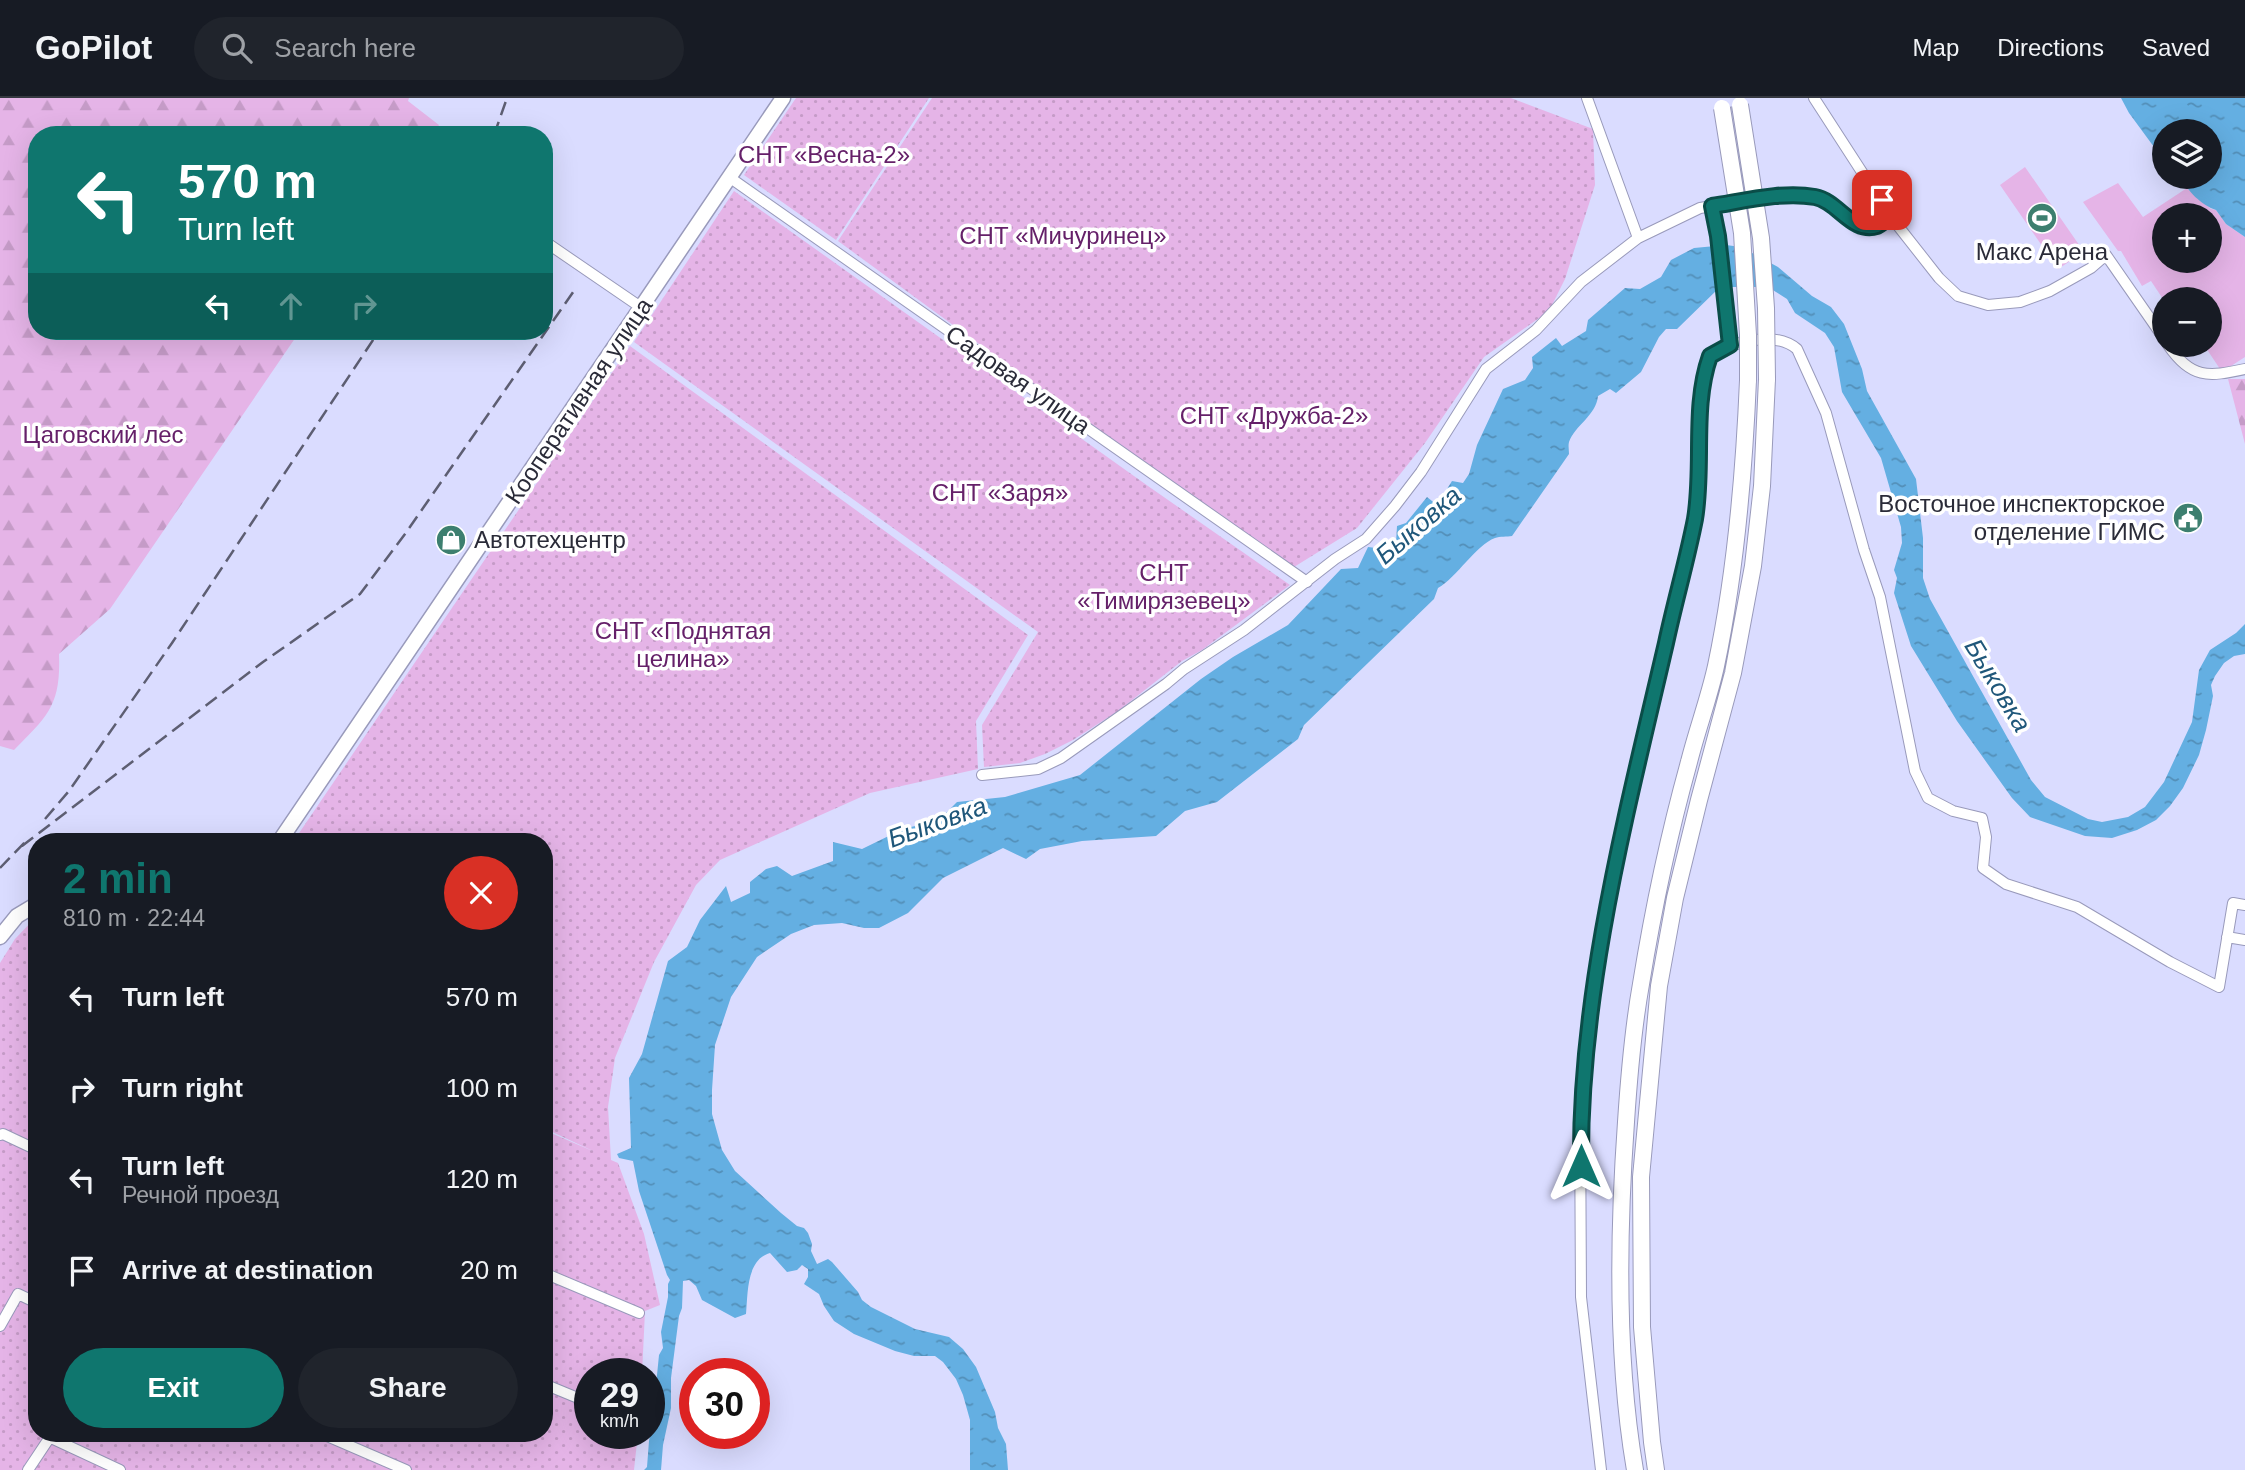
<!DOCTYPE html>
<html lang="en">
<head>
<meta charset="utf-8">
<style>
	:root { --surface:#171b24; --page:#20242c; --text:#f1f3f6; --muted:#9ea1a6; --line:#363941; --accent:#0f766e }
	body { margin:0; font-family:Arial,sans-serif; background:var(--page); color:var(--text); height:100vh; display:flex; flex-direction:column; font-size:26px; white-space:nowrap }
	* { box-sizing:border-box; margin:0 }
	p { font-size:23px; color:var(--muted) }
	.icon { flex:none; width:38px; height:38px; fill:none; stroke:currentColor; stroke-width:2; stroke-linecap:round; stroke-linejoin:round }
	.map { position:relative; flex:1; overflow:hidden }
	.panel { position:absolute; left:28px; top:735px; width:525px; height:609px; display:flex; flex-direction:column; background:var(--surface); border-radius:28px; box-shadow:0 7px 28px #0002 }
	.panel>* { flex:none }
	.top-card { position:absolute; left:28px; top:28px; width:525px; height:214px; border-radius:28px; box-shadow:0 7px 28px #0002; background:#0f766e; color:#fff; overflow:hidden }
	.controls { position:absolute; left:2152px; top:21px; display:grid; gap:14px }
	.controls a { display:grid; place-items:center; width:70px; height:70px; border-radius:50%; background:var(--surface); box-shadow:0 7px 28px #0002; font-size:35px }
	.speed { position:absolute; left:574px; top:1260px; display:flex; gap:14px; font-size:35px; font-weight:700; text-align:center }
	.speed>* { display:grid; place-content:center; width:91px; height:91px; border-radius:50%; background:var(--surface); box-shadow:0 7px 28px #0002; line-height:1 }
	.speed small { font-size:18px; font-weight:400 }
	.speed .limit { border:10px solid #d22; background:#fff; color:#111 }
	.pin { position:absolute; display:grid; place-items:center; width:60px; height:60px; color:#fff; margin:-30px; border-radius:14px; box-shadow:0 4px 10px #0006 }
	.me { position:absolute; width:77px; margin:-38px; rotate:0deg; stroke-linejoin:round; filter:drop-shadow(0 0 5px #0008) }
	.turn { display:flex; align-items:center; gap:24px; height:147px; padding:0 35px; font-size:32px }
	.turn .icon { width:91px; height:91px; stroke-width:2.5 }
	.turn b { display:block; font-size:49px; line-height:60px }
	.lanes { display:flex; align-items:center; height:66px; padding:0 35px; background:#0003; justify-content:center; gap:35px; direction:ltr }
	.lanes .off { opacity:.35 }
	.round { display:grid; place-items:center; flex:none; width:74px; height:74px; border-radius:37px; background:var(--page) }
	.headline { display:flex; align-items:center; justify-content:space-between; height:119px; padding:0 35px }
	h1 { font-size:42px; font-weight:700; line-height:52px; color:var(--accent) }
	.cta { display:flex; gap:14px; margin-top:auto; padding:14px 35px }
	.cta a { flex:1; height:80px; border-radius:42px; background:var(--accent); color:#fff; font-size:28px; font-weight:700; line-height:80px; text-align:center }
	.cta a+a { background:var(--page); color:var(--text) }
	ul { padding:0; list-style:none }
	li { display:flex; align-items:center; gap:21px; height:91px; padding:0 35px }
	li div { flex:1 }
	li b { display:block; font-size:26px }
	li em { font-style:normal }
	header { display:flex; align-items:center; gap:42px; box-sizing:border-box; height:98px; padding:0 35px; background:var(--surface); border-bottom:2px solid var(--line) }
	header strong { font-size:33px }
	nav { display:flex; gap:38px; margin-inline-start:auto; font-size:24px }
	.search { width:490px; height:63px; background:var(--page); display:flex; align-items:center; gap:18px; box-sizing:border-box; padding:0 24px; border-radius:38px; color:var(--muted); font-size:26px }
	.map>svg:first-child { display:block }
	.grass { fill:url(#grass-dots) }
	.forest { fill:url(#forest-firs) }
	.pitch { fill:#e5b4e7; fill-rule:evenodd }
	.water { fill:url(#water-ripples) }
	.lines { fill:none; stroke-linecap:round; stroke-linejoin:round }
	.minor-casing { stroke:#999abb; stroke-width:12 }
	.secondary-casing { stroke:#999abb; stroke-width:17 }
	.primary-casing { stroke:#999abb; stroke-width:18 }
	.minor { stroke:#fff; stroke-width:10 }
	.secondary { stroke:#fff; stroke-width:14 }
	.primary { stroke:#fff; stroke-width:16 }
	.rail { stroke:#5d5e72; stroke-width:2.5; stroke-dasharray:14 7; stroke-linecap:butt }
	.primary-bridge-casing { stroke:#999abb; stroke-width:18; stroke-linecap:butt }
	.primary-bridge { stroke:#fff; stroke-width:16 }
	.route-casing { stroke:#0a4d48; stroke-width:18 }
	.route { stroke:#0f766e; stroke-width:12 }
	.labels { text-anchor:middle; stroke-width:7; stroke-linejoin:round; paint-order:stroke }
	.park-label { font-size:24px; fill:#652069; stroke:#fff }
	.poi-label { font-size:24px; fill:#2a2b38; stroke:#fff }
	.street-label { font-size:24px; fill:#2a2b38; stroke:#fff }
	.water-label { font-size:26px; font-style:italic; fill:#1f577a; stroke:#fff }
</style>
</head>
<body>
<header>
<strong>GoPilot</strong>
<div class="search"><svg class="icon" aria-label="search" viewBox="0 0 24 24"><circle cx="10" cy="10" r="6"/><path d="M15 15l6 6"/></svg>Search here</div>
<nav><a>Map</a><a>Directions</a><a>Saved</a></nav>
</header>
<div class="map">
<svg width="2245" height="1372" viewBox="0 0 2245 1372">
	<defs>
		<pattern id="grass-dots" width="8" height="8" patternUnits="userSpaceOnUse" patternTransform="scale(1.75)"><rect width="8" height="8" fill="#e5b4e7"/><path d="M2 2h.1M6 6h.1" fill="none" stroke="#c59bc7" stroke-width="1.8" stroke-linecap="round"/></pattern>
		<pattern id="forest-firs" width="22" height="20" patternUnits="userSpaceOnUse" patternTransform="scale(1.75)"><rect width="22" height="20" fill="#e5b4e7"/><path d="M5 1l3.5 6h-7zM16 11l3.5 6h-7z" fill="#c59bc7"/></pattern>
		<pattern id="water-ripples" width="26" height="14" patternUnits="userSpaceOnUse" patternTransform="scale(1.75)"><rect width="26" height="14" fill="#64afe2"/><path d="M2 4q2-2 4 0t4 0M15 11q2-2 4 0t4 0" fill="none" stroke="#538fb8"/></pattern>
	</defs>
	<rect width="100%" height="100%" fill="#dadcff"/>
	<!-- grass -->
	<path class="grass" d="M 796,0 L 929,0 L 836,142 L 744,77 Z
		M 932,0 L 1511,0 L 1593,31 L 1595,87 L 1565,181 L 1549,213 L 1484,259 L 1425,345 L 1357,430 L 1294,469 L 1139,363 L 838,143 Z
		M 734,93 L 1148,388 L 1290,487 L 1202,552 L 1182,563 L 1118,613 L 1073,642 L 1045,656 L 1020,665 L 984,669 L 982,627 L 1038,534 L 634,244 Z
		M 630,248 L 1028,537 L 976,623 L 978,671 L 870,695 L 720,762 L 696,787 L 654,864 L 615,960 L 608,1009 L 611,1062 L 618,1065 L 644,1136 L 660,1207 L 645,1213 L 642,1276 L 590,1276 L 590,1335 L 638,1335 L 634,1372 L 0,1372 L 0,865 L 15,841 L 37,818 L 37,1335 L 544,1335 L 544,1032 L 595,1054 L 544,1030 L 544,744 L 293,744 Z"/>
	<!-- forest -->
	<path class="forest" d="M 0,0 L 409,0 L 408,3 L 439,27 L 433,37 L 37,37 L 37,233 L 300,233 L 110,511 L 59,556 C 61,607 48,618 14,652 L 0,648 Z
		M 2228,281 L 2245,281 L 2245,346 Z"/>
	<!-- pitch -->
	<path class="pitch" d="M 2025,69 L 2084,154 L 2058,171 L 2000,87 Z
		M 2118,85 L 2143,119 L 2187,90 L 2211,111 L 2216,112 L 2226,126 L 2245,139 L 2245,259 L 2231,268 L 2220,271 L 2204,247 L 2210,247 L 2210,201 L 2165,201 L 2165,204 L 2151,183 L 2142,188 L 2121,153 L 2118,153 L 2083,104 ZM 2165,117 L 2210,117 L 2210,163 L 2165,163 Z"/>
	<!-- water -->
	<path class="water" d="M 2121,0 L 2245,0 L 2245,139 L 2226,126 L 2216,112 C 2203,108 2185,92 2182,79 L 2210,79 L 2210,33 L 2165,33 L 2165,64 L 2129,15 Z
		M 1726,147 L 1741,149 L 1778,169 L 1812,198 L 1831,209 L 1844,226 L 1862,271 L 1867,293 L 1916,381 L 1923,440 L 1923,480 L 1930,501 L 2031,682 L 2045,699 L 2088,721 L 2102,724 L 2128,719 L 2145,709 L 2164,684 L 2192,624 L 2199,572 L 2210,552 L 2236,535 L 2245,526 L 2245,556 L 2234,558 L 2224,565 L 2215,578 L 2211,587 L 2213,598 L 2206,632 L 2199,657 L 2183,690 L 2170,708 L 2156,722 L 2137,732 L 2112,740 L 2085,738 L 2030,719 L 2012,700 L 1957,623 L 1911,548 L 1894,495 L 1897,480 L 1894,472 L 1902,445 L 1901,429 L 1881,360 L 1842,294 L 1834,249 L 1825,235 L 1795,215 L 1787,201 L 1768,189 L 1720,189 L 1677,231 L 1666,231 L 1659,239 L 1641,274 L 1616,295 L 1610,291 L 1598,298 C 1596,318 1575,327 1569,344 C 1568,348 1569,352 1569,356 L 1512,438 C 1507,439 1500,438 1495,440 C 1476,447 1457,479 1438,490 L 1434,501 L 1304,627 L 1298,641 L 1217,704 L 1185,713 L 1156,738 L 1082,743 L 1040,751 L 1026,761 L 1003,750 L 943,780 L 908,815 L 879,830 L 864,830 L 842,825 L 814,827 L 791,836 L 757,859 L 731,899 L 715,947 L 712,992 L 712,1016 L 722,1052 L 735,1073 L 781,1115 L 797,1128 L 804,1130 L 808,1135 L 812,1146 L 811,1153 L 817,1166 L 828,1161 L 832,1164 L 858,1194 L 862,1202 L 871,1209 L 915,1231 L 949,1239 L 963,1251 L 976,1269 L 995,1314 L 998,1330 L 1006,1346 L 1008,1372 L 970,1372 L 970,1322 L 963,1297 L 956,1281 L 943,1264 L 935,1258 L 914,1258 L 895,1253 L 854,1236 L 834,1223 L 824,1208 L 819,1196 L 804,1186 L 808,1179 L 808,1171 L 802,1167 L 797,1172 L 787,1174 L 770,1155 C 746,1162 748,1196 746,1216 L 735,1220 L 702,1202 L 696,1188 L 689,1182 L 683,1183 L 682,1210 L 679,1218 L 671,1280 L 671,1310 L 663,1347 L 661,1372 L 644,1372 L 647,1369 L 649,1343 L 651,1331 L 650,1329 L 652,1327 L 659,1257 L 663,1250 L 661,1234 L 668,1199 L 668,1186 L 670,1182 L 667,1177 L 639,1093 L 633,1063 L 619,1060 L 617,1056 L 631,1050 L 629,980 L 642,956 L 668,863 L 687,849 L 700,822 L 726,788 L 731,804 L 750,795 L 750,784 L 766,771 L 777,768 L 792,778 L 833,763 L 833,744 L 862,751 L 905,730 L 937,724 L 957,704 L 1005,699 L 1080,677 L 1201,581 L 1233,559 L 1288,527 L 1341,471 L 1358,470 L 1368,449 L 1384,451 L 1396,445 L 1397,428 L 1406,425 L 1427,399 L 1437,407 L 1452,383 L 1463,385 L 1469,376 L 1477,347 L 1503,291 L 1525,282 L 1533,270 L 1532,259 L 1556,240 L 1562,248 L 1586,233 L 1588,222 L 1625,190 L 1640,191 L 1661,179 L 1671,162 L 1694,150 Z"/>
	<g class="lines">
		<!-- minor casing -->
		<g class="minor-casing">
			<path id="minor" d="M 1587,0 L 1638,140
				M 1814,0 L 1891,119 L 1939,180 L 1958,198 L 1988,207 L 2020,204 L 2050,193 L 2091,170 L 2106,157 L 2165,242
				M 729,79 L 1307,484
				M 1712,108 L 1719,138 L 1730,247
				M 544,143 L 642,210
				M 2168,247 C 2191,281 2208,279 2245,271
				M 982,677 L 1038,671 L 1061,660 L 1166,586 L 1184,571 L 1244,532 L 1335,461 L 1366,441 L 1395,408 L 1421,374 L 1486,271 L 1536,232 L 1581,184 L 1638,140 L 1700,110 L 1778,97 L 1817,99 L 1838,111 L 1856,127 L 1876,128 L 1891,119
				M 2227,839 L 2245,842
				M 0,1037 L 3,1036 L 37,1052
				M 544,1175 L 639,1215
				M 0,1228 L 18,1196 L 37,1205
				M 544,1286 L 590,1305
				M 320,1335 L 406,1372
				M 49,1339 L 120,1372
				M 28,1372 L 52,1336
				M 1601,1372 L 1581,1199 L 1580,1015 L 1595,884 L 1628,711 L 1695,418 L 1702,280 L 1710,258 C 1734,244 1774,232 1797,251 L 1826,315 L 1864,452 L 1880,499 L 1915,673 L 1928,700 L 1953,713 L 1982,720 L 1986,739 L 1983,770 L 2006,786 L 2077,809 L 2170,864 L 2219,889 L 2233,805 L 2245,807"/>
		</g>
		<!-- secondary casing -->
		<g class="secondary-casing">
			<path id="secondary" d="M 279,744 L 783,0
				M 0,839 L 17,818 L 37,806"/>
		</g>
		<!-- primary casing -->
		<g class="primary-casing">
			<path id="primary" d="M 1635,1372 C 1616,1261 1618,1136 1626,1024 C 1629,978 1633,931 1641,886 C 1653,812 1669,736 1689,664 C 1697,632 1709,600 1716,568 C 1736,473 1744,378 1748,282
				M 1656,1372 L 1652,1344 L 1642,1229 L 1641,1079 L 1659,888 L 1675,800 L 1699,702 L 1733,575 L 1753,468 L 1762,388 L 1767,281"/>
		</g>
		<!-- minor -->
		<use href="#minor" class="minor"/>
		<!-- secondary -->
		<use href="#secondary" class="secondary"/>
		<!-- primary -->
		<use href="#primary" class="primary"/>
		<!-- rail -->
		<path class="rail" d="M 494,37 L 507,0
			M 45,721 L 69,693 L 172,545 L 379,233
			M 22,748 L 263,564 L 360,496 L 405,436 L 576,190
			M 0,770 L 27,742"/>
		<!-- primary-bridge casing -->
		<g class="primary-bridge-casing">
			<path id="primary-bridge" d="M 1740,7 L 1761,140 L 1766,210 L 1767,281
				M 1722,10 L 1742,135 L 1748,237 L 1748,282"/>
		</g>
		<!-- primary-bridge -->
		<use href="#primary-bridge" class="primary-bridge"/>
	</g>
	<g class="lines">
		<!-- route casing -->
		<g class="route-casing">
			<path id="route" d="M 1581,1068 C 1579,894 1627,713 1666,545 C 1675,503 1687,462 1695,421 C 1704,367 1692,309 1710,258 L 1730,247 L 1718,138 L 1712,108 C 1744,103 1783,93 1815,99 C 1838,103 1852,136 1877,128 C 1881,126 1886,121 1891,119 L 1882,102"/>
		</g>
		<!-- route -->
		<use href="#route" class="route"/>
	</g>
	<!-- icons -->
	<defs>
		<g id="stadium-disc" transform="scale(1.575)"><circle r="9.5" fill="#3d7f6f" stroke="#fff"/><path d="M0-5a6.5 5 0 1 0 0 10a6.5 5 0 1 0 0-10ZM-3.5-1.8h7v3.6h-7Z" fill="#fff"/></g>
		<g id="civic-disc" transform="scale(1.575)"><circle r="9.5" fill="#3d7f6f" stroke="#fff"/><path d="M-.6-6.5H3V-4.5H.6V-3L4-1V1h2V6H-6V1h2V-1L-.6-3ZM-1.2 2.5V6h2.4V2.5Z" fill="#fff"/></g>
		<g id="shop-disc" transform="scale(1.575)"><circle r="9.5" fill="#3d7f6f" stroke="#fff"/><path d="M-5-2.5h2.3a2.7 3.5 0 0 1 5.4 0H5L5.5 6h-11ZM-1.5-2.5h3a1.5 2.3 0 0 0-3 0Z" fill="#fff"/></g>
	</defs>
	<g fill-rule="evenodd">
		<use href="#stadium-disc" x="2042" y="120"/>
		<use href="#civic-disc" x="2188" y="420"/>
		<use href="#shop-disc" x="451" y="442"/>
	</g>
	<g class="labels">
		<!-- park labels -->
		<g class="park-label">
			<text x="824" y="65">СНТ «Весна-2»</text>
			<text x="1063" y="146">СНТ «Мичуринец»</text>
			<text x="1274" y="326">СНТ «Дружба-2»</text>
			<text x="103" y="345">Цаговский лес</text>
			<text x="1000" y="403">СНТ «Заря»</text>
			<text x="1164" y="483">СНТ<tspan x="1164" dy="28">«Тимирязевец»</tspan></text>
			<text x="683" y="541">СНТ «Поднятая<tspan x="683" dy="28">целина»</tspan></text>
		</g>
		<!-- poi labels -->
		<g class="poi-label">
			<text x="2042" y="162">Макс Арена</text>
			<text x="2165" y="414" text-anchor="end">Восточное инспекторское<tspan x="2165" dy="28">отделение ГИМС</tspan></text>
			<text x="474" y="450" text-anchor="start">Автотехцентр</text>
		</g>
		<!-- street labels -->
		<g class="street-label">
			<text transform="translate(1018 282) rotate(35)" y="8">Садовая улица</text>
			<text transform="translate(579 303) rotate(-56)" y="8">Кооперативная улица</text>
		</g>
		<!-- water labels -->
		<g class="water-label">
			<text transform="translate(1418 427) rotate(-41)" y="9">Быковка</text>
			<text transform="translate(1998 587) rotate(59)" y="9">Быковка</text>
			<text transform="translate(937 724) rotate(-20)" y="9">Быковка</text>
		</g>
	</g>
</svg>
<div class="controls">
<a><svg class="icon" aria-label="layers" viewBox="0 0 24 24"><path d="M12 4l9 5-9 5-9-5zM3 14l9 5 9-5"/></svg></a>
<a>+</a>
<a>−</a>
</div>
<div class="speed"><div>29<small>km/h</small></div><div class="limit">30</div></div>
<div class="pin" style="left:1882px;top:102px;background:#d93025"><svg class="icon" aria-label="arrive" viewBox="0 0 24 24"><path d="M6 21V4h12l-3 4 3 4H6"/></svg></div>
<svg class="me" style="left:1581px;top:1068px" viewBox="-20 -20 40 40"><path d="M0-17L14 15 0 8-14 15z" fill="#0f766e" stroke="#fff" stroke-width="4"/></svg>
<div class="top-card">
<div class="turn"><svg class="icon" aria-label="left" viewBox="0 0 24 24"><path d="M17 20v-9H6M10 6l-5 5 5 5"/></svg><div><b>570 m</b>Turn left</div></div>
<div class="lanes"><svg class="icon" aria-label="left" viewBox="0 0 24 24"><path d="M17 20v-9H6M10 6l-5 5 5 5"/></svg><svg class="icon off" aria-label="ahead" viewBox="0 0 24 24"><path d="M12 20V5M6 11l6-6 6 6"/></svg><svg class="icon off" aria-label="right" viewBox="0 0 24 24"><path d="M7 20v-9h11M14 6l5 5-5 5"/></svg></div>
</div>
<section class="panel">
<div class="headline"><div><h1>2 min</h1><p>810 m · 22:44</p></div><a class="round" style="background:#d93025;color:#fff"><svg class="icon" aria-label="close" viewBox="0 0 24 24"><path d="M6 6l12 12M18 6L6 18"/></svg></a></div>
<ul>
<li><svg class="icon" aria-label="left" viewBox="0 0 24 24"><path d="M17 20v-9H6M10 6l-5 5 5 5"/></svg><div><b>Turn left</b></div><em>570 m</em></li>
<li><svg class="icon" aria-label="right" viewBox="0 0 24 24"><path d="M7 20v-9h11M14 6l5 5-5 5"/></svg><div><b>Turn right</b></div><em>100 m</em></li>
<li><svg class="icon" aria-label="left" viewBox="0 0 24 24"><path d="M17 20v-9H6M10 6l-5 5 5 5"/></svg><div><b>Turn left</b><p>Речной проезд</p></div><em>120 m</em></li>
<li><svg class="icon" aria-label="arrive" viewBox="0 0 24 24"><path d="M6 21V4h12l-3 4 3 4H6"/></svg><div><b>Arrive at destination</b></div><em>20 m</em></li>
</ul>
<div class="cta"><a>Exit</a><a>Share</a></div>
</section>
</div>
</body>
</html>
